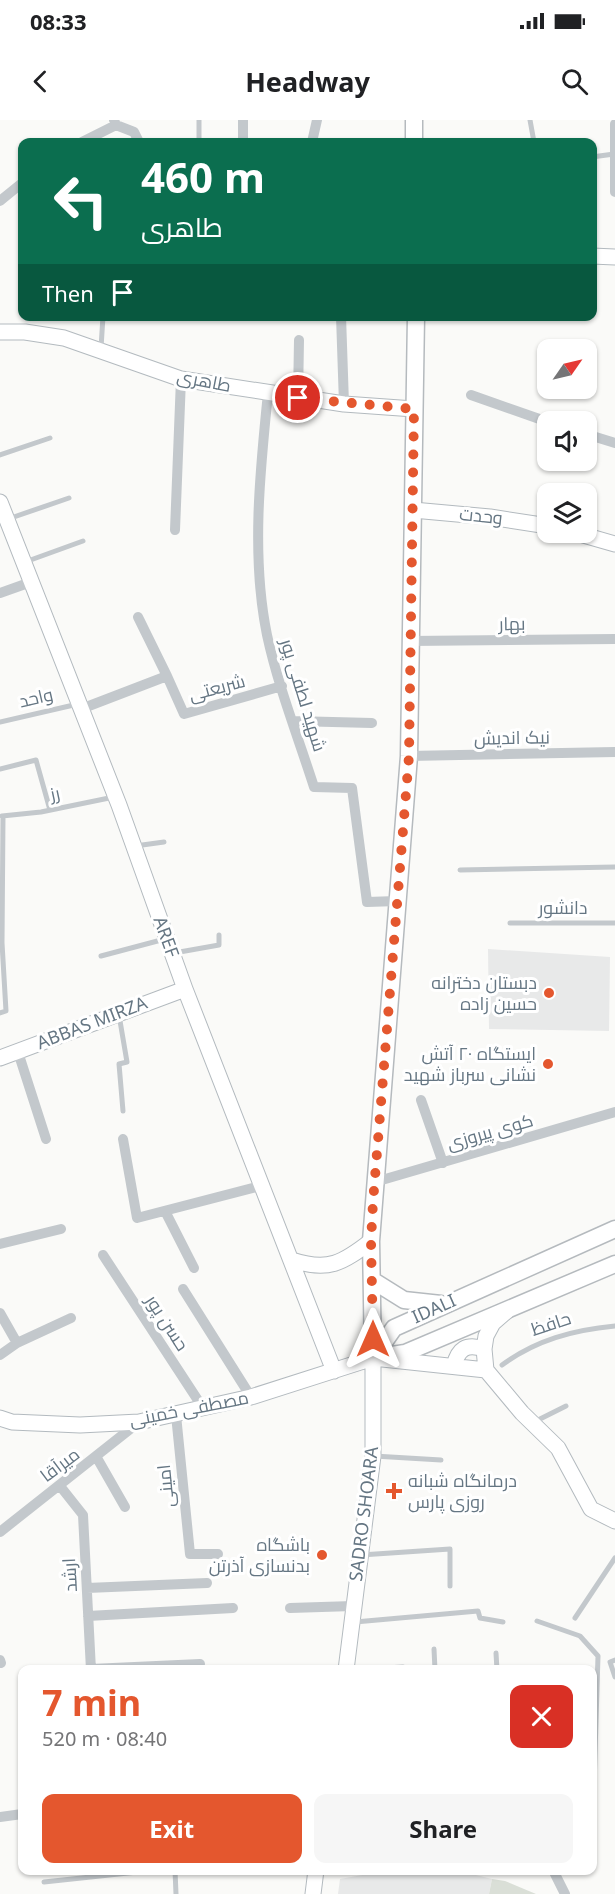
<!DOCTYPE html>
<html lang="en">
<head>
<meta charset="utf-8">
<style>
	:root { --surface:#fff; --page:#f6f6f6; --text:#202124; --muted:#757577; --accent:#e4572e }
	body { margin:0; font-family:"Noto Sans",Cairo,sans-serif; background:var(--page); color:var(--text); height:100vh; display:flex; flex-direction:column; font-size:22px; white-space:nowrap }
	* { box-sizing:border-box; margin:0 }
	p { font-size:20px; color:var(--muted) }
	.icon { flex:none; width:33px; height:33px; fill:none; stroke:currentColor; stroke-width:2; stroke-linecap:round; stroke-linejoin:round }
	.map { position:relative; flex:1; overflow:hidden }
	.panel { position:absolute; left:18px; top:1545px; width:579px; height:210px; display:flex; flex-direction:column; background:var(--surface); border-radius:12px; box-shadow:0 2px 4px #0004 }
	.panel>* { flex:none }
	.hud { position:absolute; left:18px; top:18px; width:579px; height:183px; border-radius:12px; box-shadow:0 2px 4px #0004; background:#0b6e4f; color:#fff; overflow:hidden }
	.needle { width:39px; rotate:56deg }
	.controls { position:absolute; left:537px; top:219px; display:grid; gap:12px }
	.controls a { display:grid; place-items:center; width:60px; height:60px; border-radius:12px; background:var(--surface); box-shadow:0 2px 4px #0004; font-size:30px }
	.pin { position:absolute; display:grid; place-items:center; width:51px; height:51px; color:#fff; margin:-26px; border:3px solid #fff; border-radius:50%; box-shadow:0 2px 6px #0007 }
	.me { position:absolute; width:66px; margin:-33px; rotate:0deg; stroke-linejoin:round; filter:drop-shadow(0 0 4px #0008) }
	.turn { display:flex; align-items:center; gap:21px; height:126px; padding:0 24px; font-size:27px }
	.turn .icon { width:78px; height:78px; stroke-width:2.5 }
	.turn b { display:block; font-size:42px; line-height:51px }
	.then { display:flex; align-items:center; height:57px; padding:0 24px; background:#0003; gap:12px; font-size:22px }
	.round { display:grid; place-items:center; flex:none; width:63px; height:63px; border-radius:12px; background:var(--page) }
	.headline { display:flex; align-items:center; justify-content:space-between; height:102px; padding:0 24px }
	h1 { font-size:36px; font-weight:700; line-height:45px; color:var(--accent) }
	.primary-button { display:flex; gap:12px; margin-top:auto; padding:12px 24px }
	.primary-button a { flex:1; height:69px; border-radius:12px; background:var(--accent); color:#fff; font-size:24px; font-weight:700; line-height:69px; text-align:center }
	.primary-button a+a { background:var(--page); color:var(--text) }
	.status { display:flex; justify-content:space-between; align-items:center; height:42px; padding:0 30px; background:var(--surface); direction:ltr }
	.status svg { height:16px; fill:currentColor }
	header { display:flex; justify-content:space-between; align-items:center; height:78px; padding:0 24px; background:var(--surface); font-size:27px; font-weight:700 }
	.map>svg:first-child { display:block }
	.built { fill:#e8e9e9 }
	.green { fill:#dadfd7 }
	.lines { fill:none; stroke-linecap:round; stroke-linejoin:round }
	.secondary-casing { stroke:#b3babf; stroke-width:17 }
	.primary-casing { stroke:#b5babe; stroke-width:19 }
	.lane { stroke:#c3c8cc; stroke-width:5 }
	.street { stroke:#c3c8cc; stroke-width:10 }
	.secondary { stroke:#fff; stroke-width:15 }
	.primary { stroke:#fff; stroke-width:16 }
	.route { stroke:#e4572e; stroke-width:10; stroke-dasharray:0 18 }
	.poi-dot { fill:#e4572e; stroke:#fff; stroke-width:2 }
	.labels { text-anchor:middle; stroke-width:6; stroke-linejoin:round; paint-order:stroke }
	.street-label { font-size:18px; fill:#657683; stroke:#fff }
	.poi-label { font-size:18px; fill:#657683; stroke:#fff; text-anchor:end }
</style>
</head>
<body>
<div class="status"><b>08:33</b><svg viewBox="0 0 49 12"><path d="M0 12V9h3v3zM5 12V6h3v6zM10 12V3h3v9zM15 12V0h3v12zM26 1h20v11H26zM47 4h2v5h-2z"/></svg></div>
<header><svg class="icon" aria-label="back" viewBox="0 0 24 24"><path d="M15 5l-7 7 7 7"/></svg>Headway<svg class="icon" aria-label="search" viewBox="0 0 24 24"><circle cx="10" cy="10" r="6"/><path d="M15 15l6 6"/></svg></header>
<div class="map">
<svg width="615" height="1774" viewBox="0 0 615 1774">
	<rect width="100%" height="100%" fill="#fafaf8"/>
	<!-- built -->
	<path class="built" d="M 488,829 L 610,837 L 609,911 L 489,909 Z
		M 384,1751 L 460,1751 L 492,1759 L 489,1774 L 338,1774 L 340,1759 Z"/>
	<!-- green -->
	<path class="green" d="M 492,1759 L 505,1761 L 536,1774 L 489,1774 Z"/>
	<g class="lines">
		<!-- secondary casing -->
		<g class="secondary-casing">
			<path id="secondary" d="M 592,136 L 615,137
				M 0,212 L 25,212 L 64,218 L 181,259 L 344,284 L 414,289
				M 0,382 L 119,685 L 185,869 L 334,1251
				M 413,390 L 490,397 L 548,406
				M 573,412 L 615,424
				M 0,938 L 185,869
				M 292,1140 C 328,1152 343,1143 371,1121
				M 507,1191 L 493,1203 L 486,1216 L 484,1229 L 486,1250 L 522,1293 L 558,1328 L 591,1389 L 615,1401
				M 454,1246 C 458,1229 466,1223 484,1229
				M 0,1298 L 12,1302 L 80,1305 L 139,1302 L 251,1277 L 373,1238 L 486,1250
				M 346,1550 L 373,1336 L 373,1238
				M 313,1774 L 316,1750"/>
		</g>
		<!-- primary casing -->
		<g class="primary-casing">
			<path id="primary" d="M 414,0 L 414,22
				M 372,1160 L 404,1180 L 441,1184
				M 373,1238 L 371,1121 L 409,636 L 416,196
				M 373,1238 L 394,1208 L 615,1109
				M 373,1238 L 405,1233 L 615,1144"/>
		</g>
		<!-- lane -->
		<path class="lane" d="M 530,0 L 534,22
			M 199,22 L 199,0
			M 592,37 L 614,34
			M 101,228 L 103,196
			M 0,335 L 50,318
			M 8,399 L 69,378
			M 25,442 L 83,421
			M 0,602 L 78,584
			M 0,649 L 36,640 L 50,690
			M 2,696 L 41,692 L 114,677
			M 135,726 L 164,722
			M 460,750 L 615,747
			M 510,803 L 615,803
			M 174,833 L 219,825 L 219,815
			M 101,836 L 165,819
			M 0,893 L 6,891 L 2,823 L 3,696
			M 119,895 L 127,942 L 119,944 L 123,991
			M 502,1245 C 536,1220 573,1210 615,1206
			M 534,1302 L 566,1286
			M 374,1336 L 441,1340
			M 361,1435 L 450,1429 L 450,1466
			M 575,1498 L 615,1438
			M 537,1501 L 580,1516 L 598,1536 L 592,1731
			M 355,1502 L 478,1491 L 480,1498 L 503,1502
			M 434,1529 L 435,1550
			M 496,1533 L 497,1550
			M 615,1540 L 610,1542 L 615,1557
			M 350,1550 L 403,1547
			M 175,1750 L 176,1774
			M 44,1762 L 156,1750"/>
		<!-- street -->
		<path class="street" d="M 615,4 L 615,72
			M 116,5 L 134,12 L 139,22
			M 82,22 L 116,5 L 114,0
			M 243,22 L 243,0
			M 312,22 L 317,0
			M 0,81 L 22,63
			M 341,196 L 344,284
			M 268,273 C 260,351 251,437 267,515 C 278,566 298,617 314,667 L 352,668 L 367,782 L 397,781
			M 471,275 L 548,302
			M 298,278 L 299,220
			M 586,314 L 615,323
			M 175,410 L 181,259
			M 0,473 L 31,462
			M 138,497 L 167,556
			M 410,521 L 615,519
			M 81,589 L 167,556 L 184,594 L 282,566
			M 293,601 L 372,603
			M 409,636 L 615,632
			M 18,932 L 46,1019
			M 421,980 L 443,1043
			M 123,1019 L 137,1098 L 264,1065
			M 375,1062 L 615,992
			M 165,1091 L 194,1148
			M 0,1124 L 61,1109
			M 103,1135 L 203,1288
			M 183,1169 L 251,1277
			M 0,1193 L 17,1223 L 0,1235
			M 17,1223 L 71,1198
			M 176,1295 L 190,1434 L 218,1434
			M 97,1338 L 125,1387
			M 60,1366 L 83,1395 L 91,1550
			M 0,1412 L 139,1302
			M 87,1468 L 207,1463
			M 290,1488 L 353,1486
			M 88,1496 L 233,1488
			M 0,1540 L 1,1543
			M 91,1549 L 200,1544
			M 0,1697 L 22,1694
			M 553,1750 L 565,1774"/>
		<!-- secondary -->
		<use href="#secondary" class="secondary"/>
		<!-- primary -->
		<use href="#primary" class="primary"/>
	</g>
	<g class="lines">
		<!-- route -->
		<path class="route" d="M 298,278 L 414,289 L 409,636 L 373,1082 L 371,1121 L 373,1219"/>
	</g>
	<!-- markers -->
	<g class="poi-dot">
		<circle cx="549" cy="873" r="6"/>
		<circle cx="548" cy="944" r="6"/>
		<path d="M391 1362h6v6h6v6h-6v6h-6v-6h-6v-6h6z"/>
		<circle cx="322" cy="1435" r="6"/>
	</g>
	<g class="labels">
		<!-- street labels -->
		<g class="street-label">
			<text transform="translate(204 261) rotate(11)" y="6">طاهری</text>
			<text transform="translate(481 396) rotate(6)" y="6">وحدت</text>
			<text transform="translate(512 504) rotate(-1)" y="6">بهار</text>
			<text transform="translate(217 568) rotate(-15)" y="6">شریعتی</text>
			<text transform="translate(303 575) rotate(73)" y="6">شهید لطفی پور</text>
			<text transform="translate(36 578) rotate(-13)" y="6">واحد</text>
			<text transform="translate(512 618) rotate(-1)" y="6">نیک اندیش</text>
			<text transform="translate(55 674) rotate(-12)" y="6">رز</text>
			<text x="563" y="794">دانشور</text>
			<text transform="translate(166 817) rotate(70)" y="6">AREF</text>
			<text transform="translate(92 903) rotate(-21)" y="6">ABBAS MIRZA</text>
			<text transform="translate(490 1012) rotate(-16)" y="6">کوی پیروزی</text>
			<text transform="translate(434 1189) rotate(-24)" y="6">IDALI</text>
			<text transform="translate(167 1203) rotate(57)" y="6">حسن پور</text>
			<text transform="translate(551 1204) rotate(-18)" y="6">حافظ</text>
			<text transform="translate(189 1289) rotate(-11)" y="6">مصطفی خمینی</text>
			<text transform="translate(60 1345) rotate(-37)" y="6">میرآقا</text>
			<text transform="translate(166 1366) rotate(-96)" y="6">امینی</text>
			<text transform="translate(364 1394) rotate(-83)" y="6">SADRO SHOARA</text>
			<text transform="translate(70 1455) rotate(-93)" y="6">ارشد</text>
		</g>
		<!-- poi labels -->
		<g class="poi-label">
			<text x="537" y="869">دبستان دخترانه<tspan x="537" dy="21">حسین زاده</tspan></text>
			<text x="536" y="940">ایستگاه ۲۰ آتش<tspan x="536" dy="21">نشانی سرباز شهید</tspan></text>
			<text x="408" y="1367" text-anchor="start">درمانگاه شبانه<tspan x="408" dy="21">روزی پارس</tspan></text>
			<text x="310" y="1431">باشگاه<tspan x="310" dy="21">بدنسازی آذرتن</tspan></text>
		</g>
	</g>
</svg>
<div class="controls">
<a><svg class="needle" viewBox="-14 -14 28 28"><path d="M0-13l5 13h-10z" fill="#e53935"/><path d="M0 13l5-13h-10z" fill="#757577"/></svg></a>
<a><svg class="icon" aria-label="sound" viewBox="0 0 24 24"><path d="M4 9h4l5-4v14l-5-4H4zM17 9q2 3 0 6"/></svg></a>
<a><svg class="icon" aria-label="layers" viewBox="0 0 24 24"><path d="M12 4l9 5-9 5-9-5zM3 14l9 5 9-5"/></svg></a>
</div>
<div class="pin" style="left:298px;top:278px;background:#d93025"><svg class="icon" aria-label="arrive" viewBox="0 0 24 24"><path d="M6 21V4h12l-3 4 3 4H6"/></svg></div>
<svg class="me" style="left:373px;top:1219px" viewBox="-20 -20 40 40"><path d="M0-17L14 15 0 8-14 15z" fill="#e4572e" stroke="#fff" stroke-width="4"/></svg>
<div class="hud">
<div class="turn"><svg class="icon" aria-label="left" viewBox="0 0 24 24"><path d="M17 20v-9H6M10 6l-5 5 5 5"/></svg><div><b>460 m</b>طاهری</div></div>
<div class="then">Then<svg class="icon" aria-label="arrive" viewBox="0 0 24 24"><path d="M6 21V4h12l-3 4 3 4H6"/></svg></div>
</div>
<section class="panel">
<div class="headline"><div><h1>7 min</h1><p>520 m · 08:40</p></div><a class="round" style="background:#d93025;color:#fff"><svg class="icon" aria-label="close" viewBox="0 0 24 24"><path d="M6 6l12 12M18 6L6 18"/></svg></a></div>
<div class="primary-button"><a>Exit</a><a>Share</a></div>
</section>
</div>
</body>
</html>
